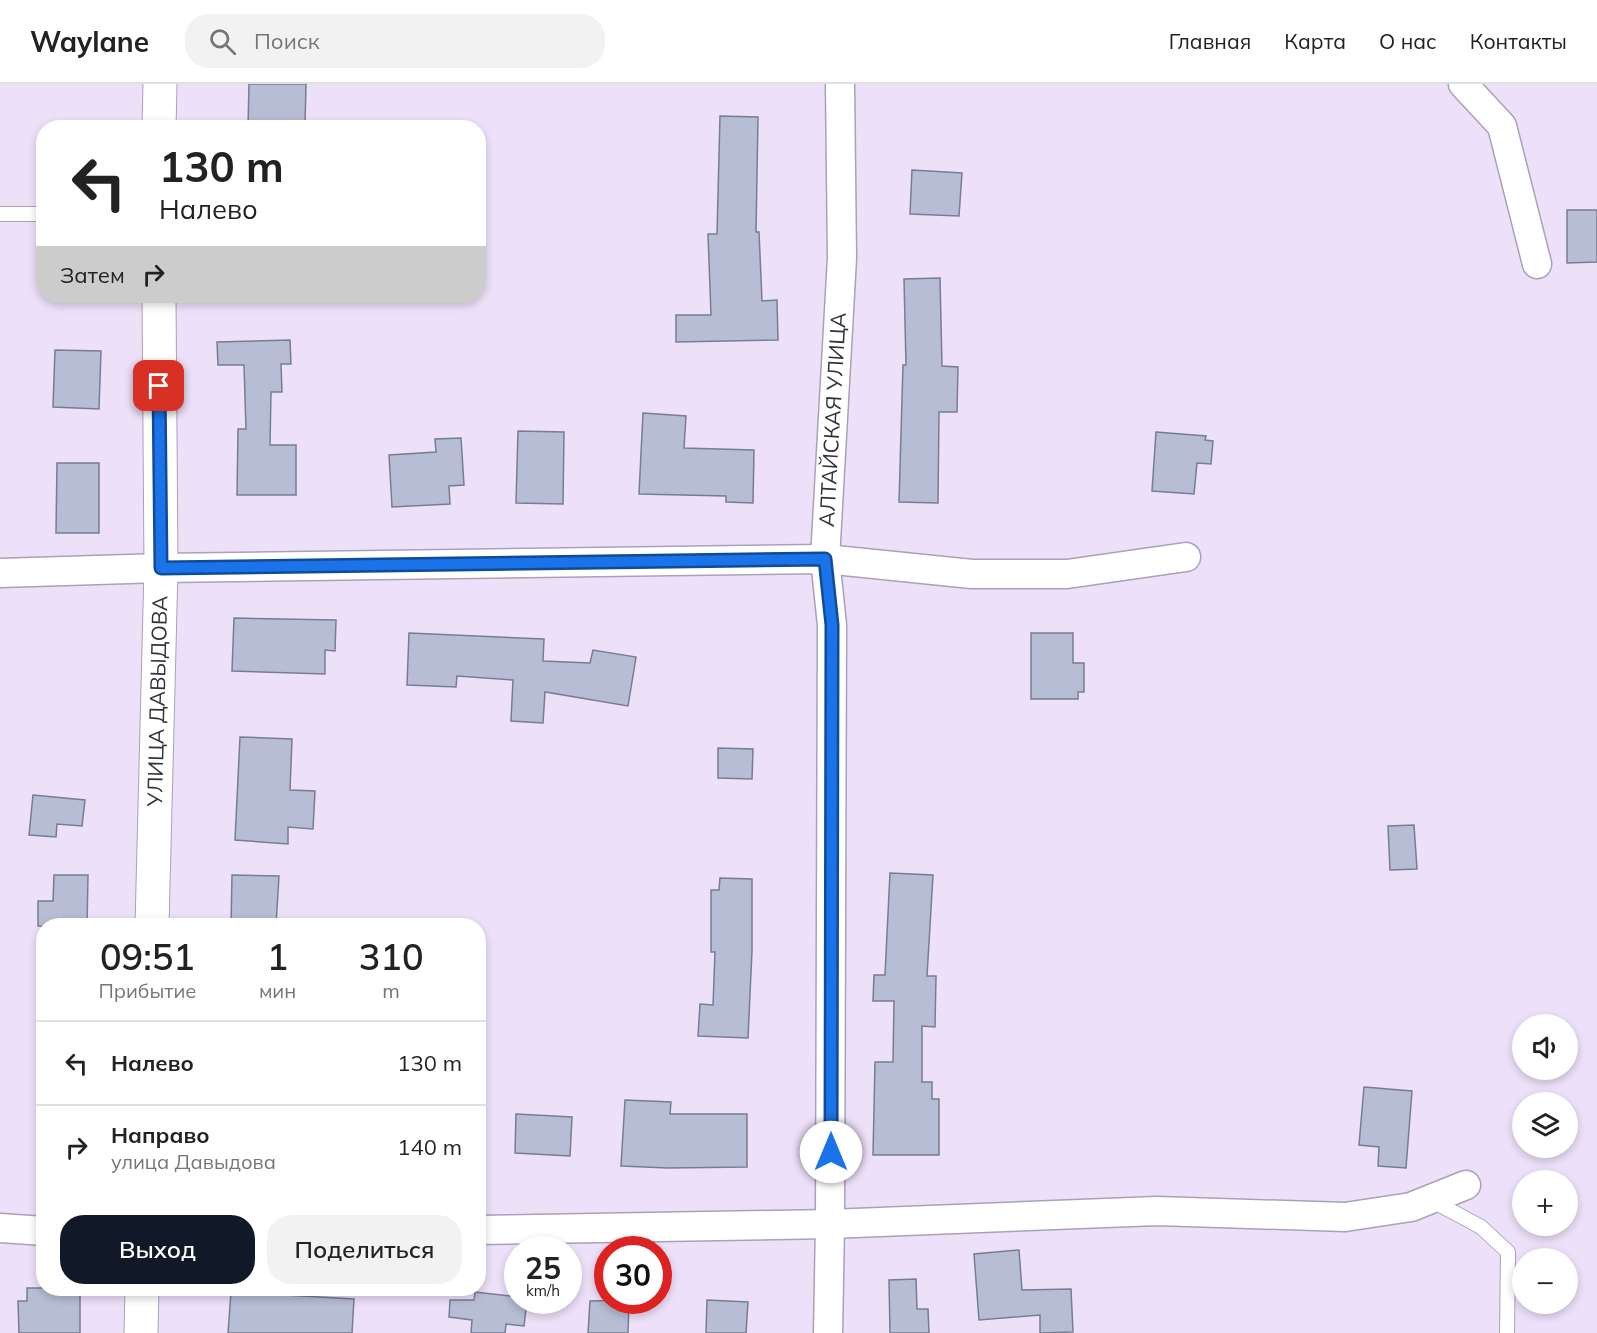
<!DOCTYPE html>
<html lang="ru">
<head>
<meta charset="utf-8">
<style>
	:root { --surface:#fff; --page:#f2f2f2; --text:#222; --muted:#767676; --line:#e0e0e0; --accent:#111827 }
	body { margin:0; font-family:Mulish,sans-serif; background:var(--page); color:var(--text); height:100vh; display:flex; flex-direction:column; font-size:22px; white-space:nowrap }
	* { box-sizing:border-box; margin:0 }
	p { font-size:20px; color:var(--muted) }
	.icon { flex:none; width:33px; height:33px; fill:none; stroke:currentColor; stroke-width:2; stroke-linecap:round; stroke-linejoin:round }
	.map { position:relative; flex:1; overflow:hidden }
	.panel { position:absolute; left:36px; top:834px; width:450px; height:378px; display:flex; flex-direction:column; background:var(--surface); border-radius:24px; box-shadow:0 3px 9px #0003 }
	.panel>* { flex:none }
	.top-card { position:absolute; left:36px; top:36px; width:450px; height:183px; border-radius:24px; box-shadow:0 3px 9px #0003; background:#fff; color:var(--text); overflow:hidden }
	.tools { position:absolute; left:1512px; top:930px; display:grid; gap:12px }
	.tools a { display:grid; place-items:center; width:66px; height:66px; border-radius:50%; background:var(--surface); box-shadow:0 3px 9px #0003; font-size:30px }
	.speed { position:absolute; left:504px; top:1152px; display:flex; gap:12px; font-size:30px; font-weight:700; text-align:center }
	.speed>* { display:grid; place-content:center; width:78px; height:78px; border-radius:50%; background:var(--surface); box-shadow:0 3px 9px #0003; line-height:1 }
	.speed small { font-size:15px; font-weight:400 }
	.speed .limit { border:9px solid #d22; background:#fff; color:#111 }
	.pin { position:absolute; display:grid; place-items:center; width:51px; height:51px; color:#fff; margin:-26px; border-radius:12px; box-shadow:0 3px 9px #0006 }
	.me { position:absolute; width:66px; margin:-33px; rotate:0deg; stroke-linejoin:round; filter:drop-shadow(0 0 4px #0008) }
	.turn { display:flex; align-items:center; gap:21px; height:126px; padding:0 24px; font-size:27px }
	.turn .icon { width:78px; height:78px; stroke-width:2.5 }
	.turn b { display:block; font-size:42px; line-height:51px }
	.then { display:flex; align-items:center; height:57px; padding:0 24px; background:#0003; gap:12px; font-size:22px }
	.eta { display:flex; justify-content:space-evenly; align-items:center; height:102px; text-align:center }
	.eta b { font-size:36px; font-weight:600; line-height:42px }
	.action { display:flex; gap:12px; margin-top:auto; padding:12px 24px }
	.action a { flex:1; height:69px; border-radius:24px; background:var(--accent); color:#fff; font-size:24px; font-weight:600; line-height:69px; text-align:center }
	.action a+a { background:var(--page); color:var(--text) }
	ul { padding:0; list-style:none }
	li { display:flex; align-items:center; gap:18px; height:84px; padding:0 24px; border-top:2px solid var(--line) }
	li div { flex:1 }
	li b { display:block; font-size:22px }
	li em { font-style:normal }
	header { display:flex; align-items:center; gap:36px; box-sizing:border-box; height:84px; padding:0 30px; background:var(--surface); border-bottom:2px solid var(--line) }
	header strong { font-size:28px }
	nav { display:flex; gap:33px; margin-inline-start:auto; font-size:21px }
	.search { width:420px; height:54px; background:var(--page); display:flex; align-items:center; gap:15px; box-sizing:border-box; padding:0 21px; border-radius:24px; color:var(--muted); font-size:22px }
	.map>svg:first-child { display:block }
	.building { fill:#b6bdd5; stroke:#777d93; stroke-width:1.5 }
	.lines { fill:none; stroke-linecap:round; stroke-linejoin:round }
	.lane-casing { stroke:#aca0b7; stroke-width:16 }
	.street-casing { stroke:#aca0b7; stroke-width:31 }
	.secondary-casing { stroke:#aca0b7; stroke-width:35 }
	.lane { stroke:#fff; stroke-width:14 }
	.street { stroke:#fff; stroke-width:28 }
	.secondary { stroke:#fff; stroke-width:33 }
	.route-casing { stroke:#114b97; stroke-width:15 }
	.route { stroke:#1a73e8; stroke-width:10 }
	.labels { text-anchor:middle; stroke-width:6; stroke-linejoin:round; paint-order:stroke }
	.street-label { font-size:21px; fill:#343039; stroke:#f7f0ff }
</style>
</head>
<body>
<header>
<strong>Waylane</strong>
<div class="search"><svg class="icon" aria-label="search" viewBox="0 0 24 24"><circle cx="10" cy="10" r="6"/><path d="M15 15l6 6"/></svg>Поиск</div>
<nav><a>Главная</a><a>Карта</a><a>О нас</a><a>Контакты</a></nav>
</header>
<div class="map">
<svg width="1597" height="1249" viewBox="0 0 1597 1249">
	<rect width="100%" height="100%" fill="#ede0f9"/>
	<!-- building -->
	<path class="building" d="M 249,0 L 306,0 L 305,41 L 289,41 L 289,44 L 248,44 Z
		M 720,32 L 758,33 L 756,148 L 759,148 L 762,217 L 777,216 L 778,256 L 676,258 L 676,231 L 711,231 L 708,150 L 717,150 Z
		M 912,86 L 962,89 L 959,132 L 910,130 Z
		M 1567,126 L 1597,126 L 1597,178 L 1567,179 Z
		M 940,194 L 942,282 L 958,283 L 957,328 L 939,328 L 938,419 L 899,418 L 903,281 L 906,281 L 904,195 Z
		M 290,256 L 291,280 L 281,280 L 282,308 L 271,308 L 270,361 L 296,361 L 296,411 L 237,411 L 238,345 L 246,345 L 244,281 L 218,281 L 217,258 Z
		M 55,266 L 101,267 L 99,325 L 53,323 Z
		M 643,329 L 686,332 L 684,364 L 754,366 L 753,419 L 726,418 L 726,412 L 639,410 Z
		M 518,347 L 564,348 L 563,420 L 516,419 Z
		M 1156,348 L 1206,352 L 1205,356 L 1213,357 L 1211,380 L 1197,379 L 1194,410 L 1152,407 Z
		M 461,354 L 464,401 L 449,402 L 450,420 L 392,423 L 389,371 L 436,368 L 435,355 Z
		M 57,379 L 99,379 L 99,449 L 56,449 Z
		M 234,534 L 336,536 L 335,567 L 325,566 L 325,590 L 232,587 Z
		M 409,549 L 544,555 L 543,577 L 590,579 L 593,566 L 636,573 L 628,622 L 545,608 L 543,639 L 511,637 L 513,596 L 457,592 L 456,603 L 407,601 Z
		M 1031,549 L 1073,549 L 1073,579 L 1084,579 L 1084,608 L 1078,608 L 1078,615 L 1031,615 Z
		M 240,653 L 292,655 L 290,706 L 315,707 L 313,745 L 288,743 L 288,760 L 235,756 Z
		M 718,664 L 753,665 L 752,695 L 718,694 Z
		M 33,711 L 85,716 L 82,742 L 57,740 L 56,753 L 29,751 Z
		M 1414,741 L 1417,785 L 1390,786 L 1388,742 Z
		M 890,789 L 933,791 L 927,892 L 936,892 L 935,943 L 922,942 L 922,998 L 932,998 L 932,1015 L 939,1015 L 939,1071 L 873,1071 L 875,978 L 893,978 L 894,917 L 873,917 L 874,891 L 885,891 Z
		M 54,791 L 88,791 L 87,842 L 38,842 L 38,817 L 53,817 Z
		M 232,791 L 279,792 L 276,842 L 231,842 Z
		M 720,794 L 752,795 L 752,867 L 748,954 L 698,952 L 700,920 L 713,921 L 715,868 L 711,868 L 711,806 L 719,806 Z
		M 1364,1003 L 1412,1007 L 1406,1084 L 1378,1082 L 1379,1063 L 1359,1061 Z
		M 625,1016 L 671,1018 L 670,1030 L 747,1030 L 747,1083 L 668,1084 L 621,1082 Z
		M 516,1030 L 572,1033 L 570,1072 L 515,1069 Z
		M 1019,1166 L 1022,1206 L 1071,1205 L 1073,1248 L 1040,1249 L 1040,1231 L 979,1236 L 974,1170 Z
		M 916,1195 L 917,1225 L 928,1225 L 929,1249 L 890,1249 L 889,1196 Z
		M 27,1204 L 80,1204 L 80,1249 L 19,1249 L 18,1217 L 27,1217 Z
		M 231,1208 L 354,1215 L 352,1249 L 228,1249 Z
		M 475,1208 L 518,1213 L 518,1216 L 527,1216 L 524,1242 L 506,1240 L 505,1249 L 471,1249 L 472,1236 L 449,1233 L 450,1216 L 474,1216 Z
		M 629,1216 L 628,1249 L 588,1249 L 590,1217 Z
		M 707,1216 L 748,1218 L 746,1249 L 706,1249 Z"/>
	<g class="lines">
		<!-- lane casing -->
		<g class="lane-casing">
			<path id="lane" d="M 0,130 L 44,130
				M 1431,1116 L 1481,1143 L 1508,1168 L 1507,1249"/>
		</g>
		<!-- street casing -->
		<g class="street-casing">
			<g id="street">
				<path d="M 1463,0 L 1502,42 L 1537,180"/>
				<path d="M 0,489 L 161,484 L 825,475 L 972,490 L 1067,490 L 1186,473"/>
				<path d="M 0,1144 L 44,1147"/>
				<path d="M 478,1146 L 830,1140 L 1157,1127 L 1345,1133 L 1411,1123 L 1466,1101"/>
				<path id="s1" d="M 828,1249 L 830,1140 L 832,541 L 825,475 L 842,174 L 840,0"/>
			</g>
		</g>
		<!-- secondary casing -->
		<g class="secondary-casing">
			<g id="secondary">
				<path d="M 159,44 L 160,0"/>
				<path id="s2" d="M 152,842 L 161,484 L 159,212"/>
				<path d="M 141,1249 L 142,1204"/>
			</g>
		</g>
		<!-- lane -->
		<use href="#lane" class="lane"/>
		<!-- street -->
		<use href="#street" class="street"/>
		<!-- secondary -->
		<use href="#secondary" class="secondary"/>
	</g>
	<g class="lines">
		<!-- route casing -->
		<g class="route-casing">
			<path id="route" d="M 159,302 L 161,484 L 825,475 L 832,541 L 831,1068"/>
		</g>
		<!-- route -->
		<use href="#route" class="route"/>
	</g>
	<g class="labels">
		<!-- street labels -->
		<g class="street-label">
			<text dy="7" stroke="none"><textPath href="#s1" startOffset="914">АЛТАЙСКАЯ УЛИЦА</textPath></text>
			<text dy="7" stroke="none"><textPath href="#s2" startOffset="225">УЛИЦА ДАВЫДОВА</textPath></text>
		</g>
	</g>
</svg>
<div class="tools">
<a><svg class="icon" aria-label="sound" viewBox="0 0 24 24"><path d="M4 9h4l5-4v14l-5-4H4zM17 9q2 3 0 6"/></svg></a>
<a><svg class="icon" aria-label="layers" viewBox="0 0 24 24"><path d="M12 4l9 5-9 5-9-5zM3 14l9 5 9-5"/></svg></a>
<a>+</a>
<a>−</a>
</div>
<div class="speed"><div>25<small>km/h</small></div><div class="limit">30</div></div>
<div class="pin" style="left:159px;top:302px;background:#d93025"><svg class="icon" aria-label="arrive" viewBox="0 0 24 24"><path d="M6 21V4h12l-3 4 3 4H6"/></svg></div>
<svg class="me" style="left:831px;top:1068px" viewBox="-20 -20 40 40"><circle r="19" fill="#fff"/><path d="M0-13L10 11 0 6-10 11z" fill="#1a73e8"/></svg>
<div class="top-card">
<div class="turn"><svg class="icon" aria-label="left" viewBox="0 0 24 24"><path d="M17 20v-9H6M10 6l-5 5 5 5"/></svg><div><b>130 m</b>Налево</div></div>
<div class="then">Затем<svg class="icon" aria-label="right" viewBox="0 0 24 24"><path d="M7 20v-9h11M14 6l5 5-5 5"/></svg></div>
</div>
<section class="panel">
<div class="eta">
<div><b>09:51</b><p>Прибытие</p></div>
<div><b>1</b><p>мин</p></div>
<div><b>310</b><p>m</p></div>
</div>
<ul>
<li><svg class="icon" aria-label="left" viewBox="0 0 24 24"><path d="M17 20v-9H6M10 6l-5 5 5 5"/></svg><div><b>Налево</b></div><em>130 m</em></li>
<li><svg class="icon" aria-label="right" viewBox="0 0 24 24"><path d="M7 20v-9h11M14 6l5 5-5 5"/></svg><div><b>Направо</b><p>улица Давыдова</p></div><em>140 m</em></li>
</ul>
<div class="action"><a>Выход</a><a>Поделиться</a></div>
</section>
</div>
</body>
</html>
